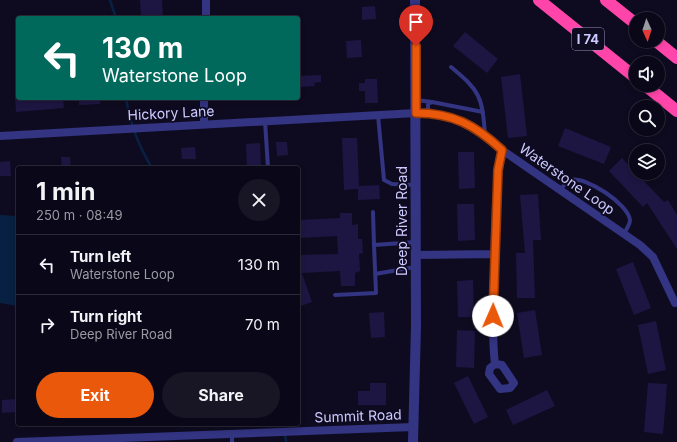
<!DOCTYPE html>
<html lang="en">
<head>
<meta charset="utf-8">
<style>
	:root { --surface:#0a0818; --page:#181625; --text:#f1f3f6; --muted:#999aa2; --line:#2a2937; --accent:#ea580c }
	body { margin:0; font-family:Inter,sans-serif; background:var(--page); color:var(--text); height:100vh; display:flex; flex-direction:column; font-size:15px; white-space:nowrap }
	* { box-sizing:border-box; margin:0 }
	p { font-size:13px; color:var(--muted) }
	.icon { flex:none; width:22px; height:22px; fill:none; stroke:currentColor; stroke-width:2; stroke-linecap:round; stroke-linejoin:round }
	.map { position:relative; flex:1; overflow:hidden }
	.drawer { position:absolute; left:16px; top:166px; width:284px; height:260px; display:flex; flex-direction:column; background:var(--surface); border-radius:4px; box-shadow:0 2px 6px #0003,0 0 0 1px var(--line) }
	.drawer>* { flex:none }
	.hud { position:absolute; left:16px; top:16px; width:284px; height:84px; border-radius:4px; box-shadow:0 2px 6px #0003,0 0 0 1px var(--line); background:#00695c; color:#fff; overflow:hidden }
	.needle { width:26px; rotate:177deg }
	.buttons { position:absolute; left:629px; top:12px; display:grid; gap:8px }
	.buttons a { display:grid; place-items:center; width:36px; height:36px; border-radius:50%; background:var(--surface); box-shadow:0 2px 6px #0003,0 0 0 1px var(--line); font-size:20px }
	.pin { position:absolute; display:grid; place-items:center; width:34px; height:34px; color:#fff; margin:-41px -17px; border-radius:50% 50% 50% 0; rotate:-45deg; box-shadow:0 0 4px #0007 }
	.pin .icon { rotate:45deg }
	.me { position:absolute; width:44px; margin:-22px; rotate:1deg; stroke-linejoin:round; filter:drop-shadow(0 0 3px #0008) }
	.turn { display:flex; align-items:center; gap:14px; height:84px; padding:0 20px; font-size:18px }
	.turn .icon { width:52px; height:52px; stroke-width:2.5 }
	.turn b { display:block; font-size:28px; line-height:34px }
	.round { display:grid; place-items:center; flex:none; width:42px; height:42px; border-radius:21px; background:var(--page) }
	.head { display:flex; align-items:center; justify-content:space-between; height:68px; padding:0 20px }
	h1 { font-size:24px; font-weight:700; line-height:30px }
	.button { display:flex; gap:8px; margin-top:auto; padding:8px 20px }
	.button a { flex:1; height:46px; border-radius:24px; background:var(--accent); color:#fff; font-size:16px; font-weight:700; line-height:46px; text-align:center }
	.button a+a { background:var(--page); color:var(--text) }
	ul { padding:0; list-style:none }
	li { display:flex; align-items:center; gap:12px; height:60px; padding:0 20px; border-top:1px solid var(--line) }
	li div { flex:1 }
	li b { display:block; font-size:15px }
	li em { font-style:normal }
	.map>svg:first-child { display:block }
	.water { fill:#082142 }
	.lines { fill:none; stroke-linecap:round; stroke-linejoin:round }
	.stream { stroke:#082142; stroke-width:2.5 }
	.building { fill:#1d1642 }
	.service { stroke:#333482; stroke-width:4 }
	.minor { stroke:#333482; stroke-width:8 }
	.tertiary { stroke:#333482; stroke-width:10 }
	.motorway { stroke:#ff45a9; stroke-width:12 }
	.route-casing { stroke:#983908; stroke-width:10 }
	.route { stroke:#ea580c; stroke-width:7 }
	.labels { text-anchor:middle; stroke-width:3.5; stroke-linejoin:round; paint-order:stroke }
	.shield { fill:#0e0b20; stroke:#9491bc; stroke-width:1 }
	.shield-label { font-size:13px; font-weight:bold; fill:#cdcaff }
	.street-label { font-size:14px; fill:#cdcaff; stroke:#0e0b20 }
</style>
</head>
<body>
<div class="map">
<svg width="677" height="442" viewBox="0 0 677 442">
	<rect width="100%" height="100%" fill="#0e0b20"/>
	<!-- water -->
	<path class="water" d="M 0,215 L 18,216 L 18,306 L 0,303 Z"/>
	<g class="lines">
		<!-- stream -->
		<path class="stream" d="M 110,0 L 116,18
			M 126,98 C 130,123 139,147 152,168
			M 285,434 L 286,442"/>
	</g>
	<!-- building -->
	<path class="building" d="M 140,0 L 162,0 L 163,18 L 141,18 Z
		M 375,6 L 376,19 L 362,20 L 362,7 Z
		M 465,32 L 498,59 L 487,73 L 453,46 Z
		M 361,40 L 362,57 L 347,58 L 346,41 Z
		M 520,74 L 527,136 L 508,138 L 501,77 Z
		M 321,75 L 321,82 L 314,83 L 315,86 L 298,87 L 298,76 Z
		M 365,79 L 377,79 L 378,103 L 365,103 L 365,91 L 359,91 L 359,83 L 365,83 Z
		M 15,98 L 63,98 L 64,108 L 16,112 Z
		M 79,98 L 100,98 L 100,104 L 79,105 Z
		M 565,128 L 611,147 L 604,164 L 558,146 Z
		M 342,138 L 357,138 L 359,186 L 379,185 L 380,199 L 358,200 L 358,189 L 344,190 Z
		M 276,142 L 287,142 L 288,155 L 277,156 Z
		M 260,143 L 261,168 L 247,168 L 246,144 Z
		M 195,147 L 196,159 L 182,159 L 181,148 Z
		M 458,152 L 474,152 L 475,188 L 459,189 Z
		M 61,157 L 70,157 L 71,168 L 62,168 Z
		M 622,158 L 664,202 L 668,200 L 677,215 L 677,249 L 647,203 L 643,207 L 609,171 Z
		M 10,161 L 11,176 L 0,176 L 0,162 Z
		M 538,194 L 541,240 L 533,240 L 535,298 L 517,298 L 516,253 L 525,253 L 520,195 Z
		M 457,204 L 474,204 L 475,240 L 458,241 Z
		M 340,213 L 352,213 L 352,225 L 358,224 L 358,239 L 362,239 L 363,253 L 359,254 L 360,271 L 355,273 L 355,286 L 341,286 L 340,271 L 302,273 L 312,302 L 298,307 L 298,255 L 338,254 L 337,236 L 298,238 L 298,220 L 340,218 Z
		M 633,262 L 651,308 L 634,315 L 616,269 Z
		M 473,280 L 474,317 L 458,317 L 457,281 Z
		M 535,310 L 542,355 L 524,358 L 517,313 Z
		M 384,312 L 385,337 L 371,338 L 369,313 Z
		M 656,321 L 666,370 L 648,374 L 638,325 Z
		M 457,330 L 475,331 L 474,368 L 456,367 Z
		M 468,376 L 488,417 L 474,424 L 454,383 Z
		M 370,383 L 386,383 L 386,405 L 358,405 L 358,391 L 370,391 Z
		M 648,383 L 667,384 L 663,434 L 644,432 Z
		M 547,390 L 555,406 L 513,425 L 506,410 Z
		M 18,399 L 18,412 L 2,413 L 2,400 Z"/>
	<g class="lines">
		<!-- service -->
		<path class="service" d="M 451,67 C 480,91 482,96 485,134
			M 416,100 L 432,102
			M 428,113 L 428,104 L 432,102 L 483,112
			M 378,115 L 384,180 L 392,184 L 416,185
			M 265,121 L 268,168
			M 560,190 C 563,187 566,181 571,180 C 586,176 628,204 630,220 C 630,225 626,229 624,234
			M 373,212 L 374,245 L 416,242
			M 375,274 L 415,267
			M 335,295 L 376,293 L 374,245
			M 232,442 L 232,434"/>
		<!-- minor -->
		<path class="minor" d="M 206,18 L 206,0
			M 204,124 L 204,98
			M 0,136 L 416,113 C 453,113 475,125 502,150 L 640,245 L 653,257 L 675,303
			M 416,255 L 495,254
			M 495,364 L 502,365 L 514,383 L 510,388 L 500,389 L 489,374 L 490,368 L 495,364 C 491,332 494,300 494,269 C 495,229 495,189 502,150
			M 17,442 L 413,427"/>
		<!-- tertiary -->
		<path class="tertiary" d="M 413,442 L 416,326 L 415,0"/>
		<!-- motorway -->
		<path class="motorway" d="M 539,0 L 636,78
			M 606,0 L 636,24
			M 656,41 L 677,58
			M 645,85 L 677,111"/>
	</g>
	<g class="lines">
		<!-- route casing -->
		<g class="route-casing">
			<path id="route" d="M 416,46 L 416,113 C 453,113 475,125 502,150 L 498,170 L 493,316"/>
		</g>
		<!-- route -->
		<use href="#route" class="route"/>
	</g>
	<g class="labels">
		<!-- shield labels -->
		<rect class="shield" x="572" y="28" width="32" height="22" rx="3"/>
		<g class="shield-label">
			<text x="588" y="44">I 74</text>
		</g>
		<!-- street labels -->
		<g class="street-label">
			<text transform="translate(171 113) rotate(-3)" y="5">Hickory Lane</text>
			<text transform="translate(567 179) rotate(35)" y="5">Waterstone Loop</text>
			<text transform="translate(402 221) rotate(-90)" y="5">Deep River Road</text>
			<text transform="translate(358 416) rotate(-2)" y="5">Summit Road</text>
		</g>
	</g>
</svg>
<div class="buttons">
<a><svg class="needle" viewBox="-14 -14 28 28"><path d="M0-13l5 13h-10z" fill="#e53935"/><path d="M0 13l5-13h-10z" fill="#999aa2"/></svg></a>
<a><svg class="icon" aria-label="sound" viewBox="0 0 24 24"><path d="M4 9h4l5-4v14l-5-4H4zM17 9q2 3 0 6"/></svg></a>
<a><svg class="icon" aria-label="search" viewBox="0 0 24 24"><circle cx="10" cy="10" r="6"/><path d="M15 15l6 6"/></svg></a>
<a><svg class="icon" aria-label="layers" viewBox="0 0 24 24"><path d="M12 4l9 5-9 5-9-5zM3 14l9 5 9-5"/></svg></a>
</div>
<div class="pin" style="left:416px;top:46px;background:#d93025"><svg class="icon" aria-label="arrive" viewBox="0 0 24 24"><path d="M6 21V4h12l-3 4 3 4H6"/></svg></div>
<svg class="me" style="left:493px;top:316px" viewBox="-20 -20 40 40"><circle r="19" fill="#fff"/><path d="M0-13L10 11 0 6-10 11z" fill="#ea580c"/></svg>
<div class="hud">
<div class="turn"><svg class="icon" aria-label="left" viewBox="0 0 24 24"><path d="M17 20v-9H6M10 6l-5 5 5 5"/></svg><div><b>130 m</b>Waterstone Loop</div></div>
</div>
<section class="drawer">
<div class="head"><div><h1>1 min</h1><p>250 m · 08:49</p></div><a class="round"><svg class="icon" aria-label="close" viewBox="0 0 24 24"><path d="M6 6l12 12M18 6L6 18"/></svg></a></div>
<ul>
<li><svg class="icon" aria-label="left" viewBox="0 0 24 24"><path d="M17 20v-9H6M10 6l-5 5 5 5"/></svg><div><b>Turn left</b><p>Waterstone Loop</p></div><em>130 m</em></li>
<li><svg class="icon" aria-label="right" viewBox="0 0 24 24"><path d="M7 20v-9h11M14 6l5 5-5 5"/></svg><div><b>Turn right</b><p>Deep River Road</p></div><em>70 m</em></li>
</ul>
<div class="button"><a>Exit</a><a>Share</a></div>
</section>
</div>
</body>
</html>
